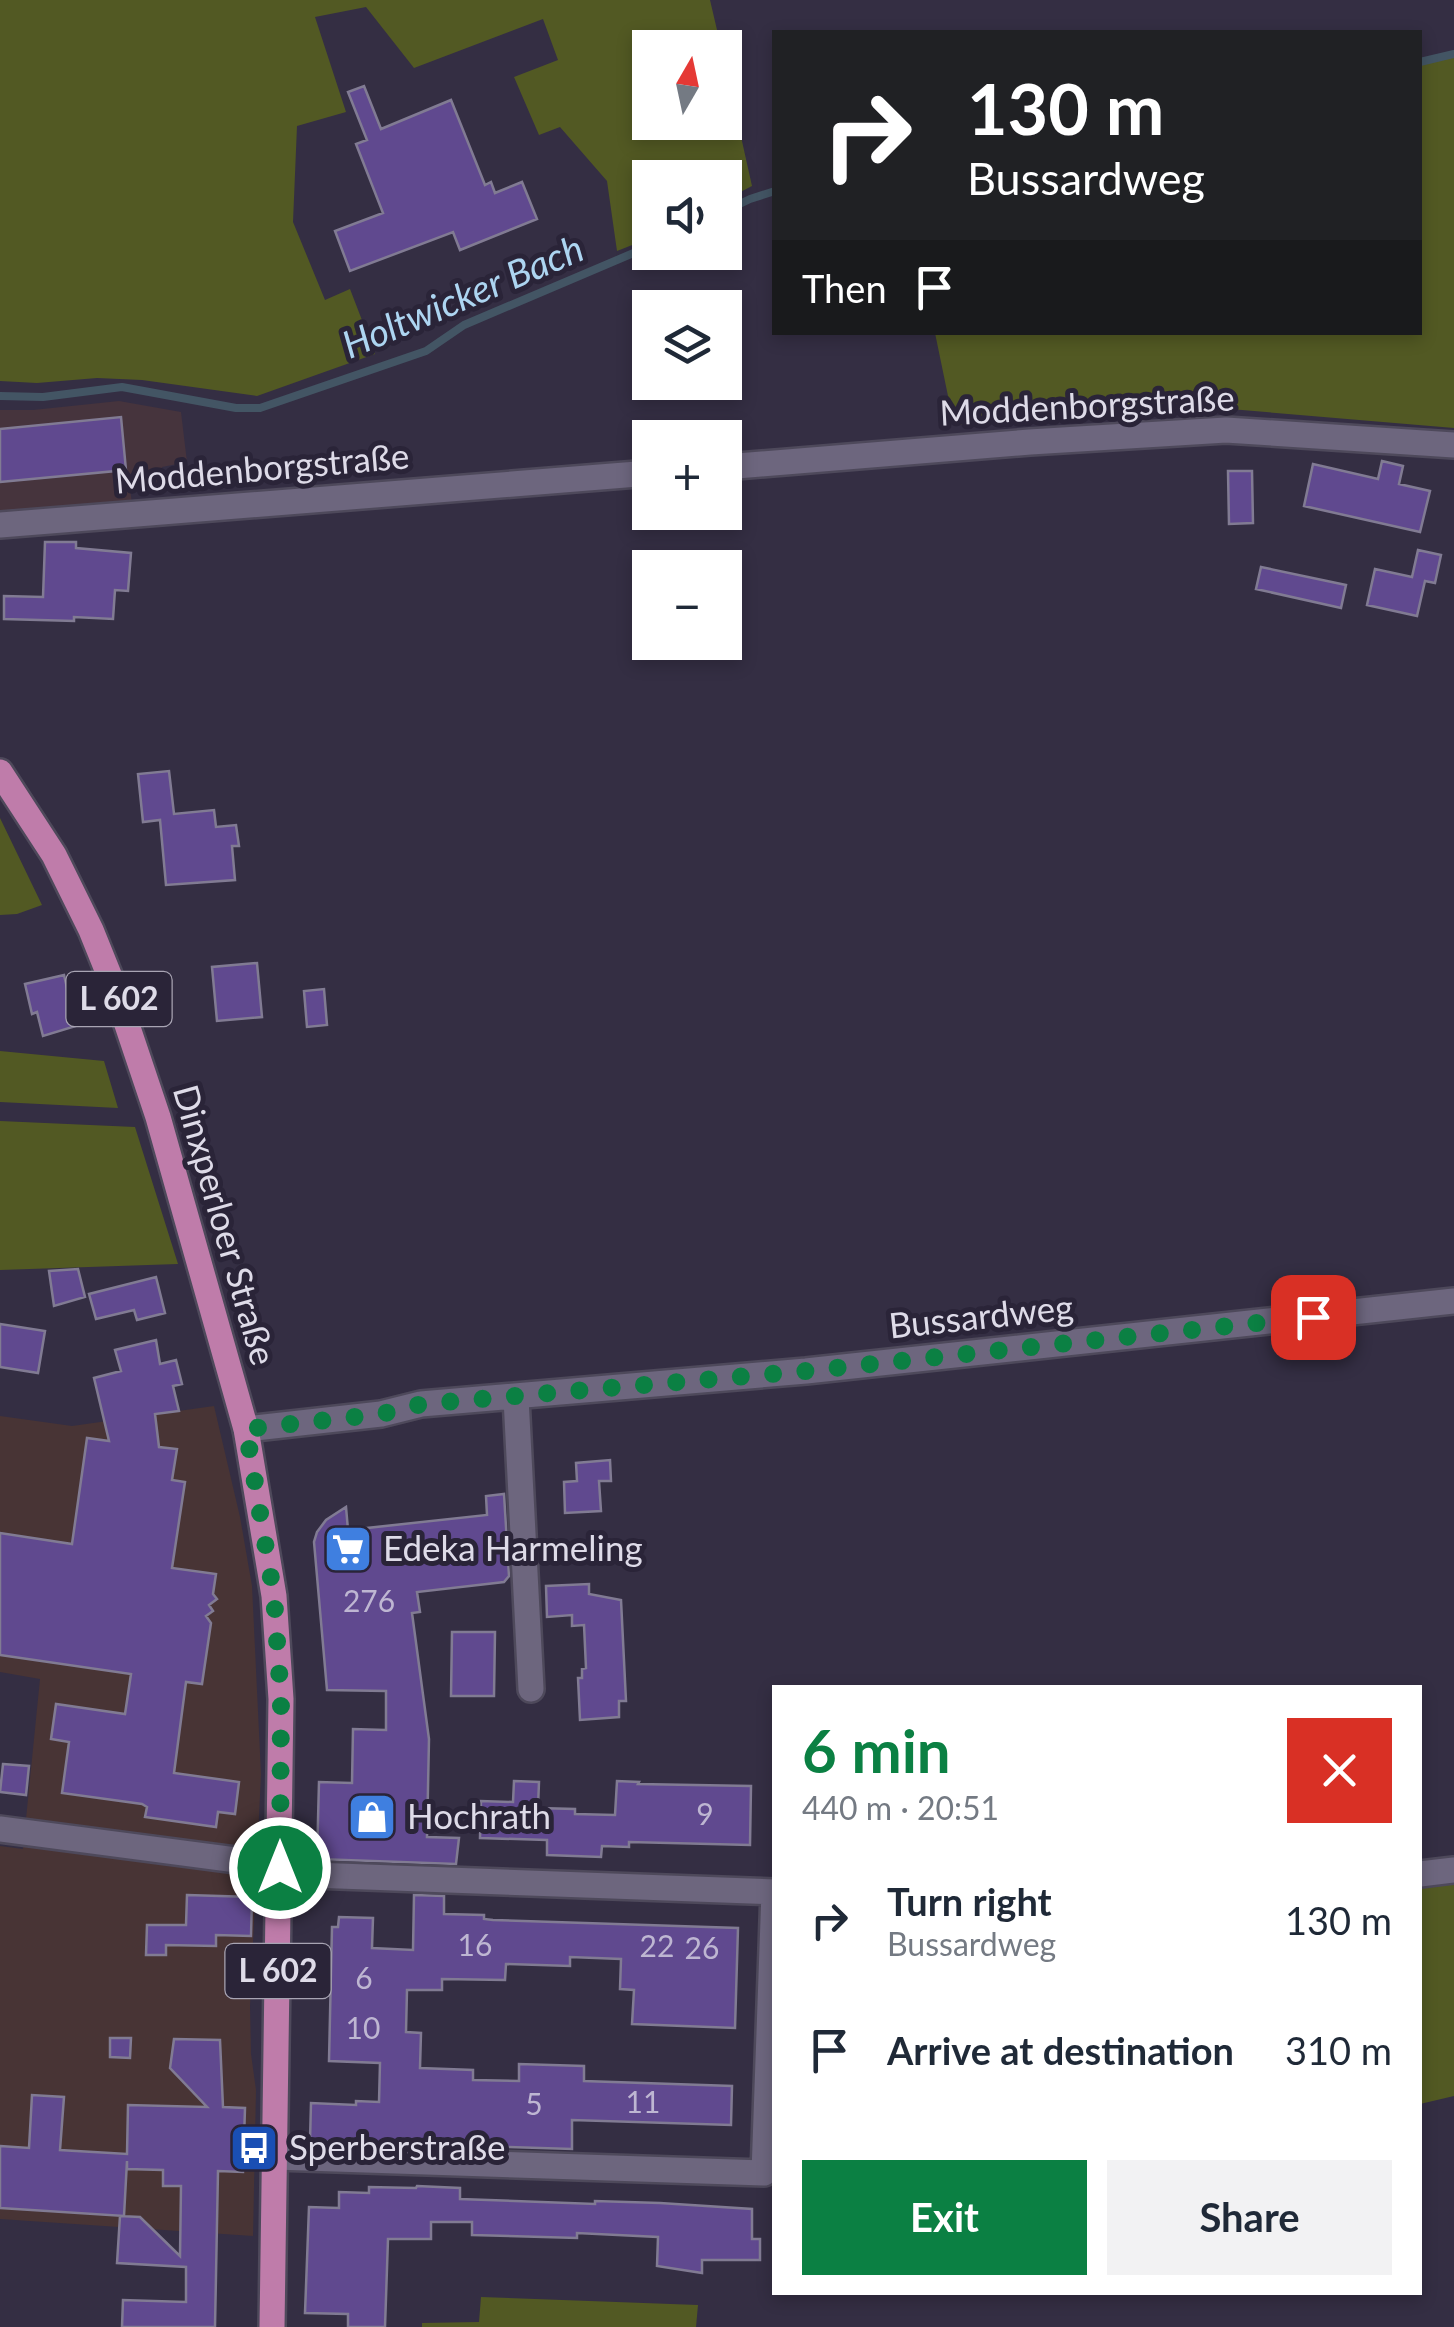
<!DOCTYPE html>
<html lang="en">
<head>
<meta charset="utf-8">
<style>
	:root { --surface:#fff; --page:#f2f2f3; --text:#1f2937; --muted:#747a83; --accent:#0b8043 }
	body { margin:0; font-family:Lato,sans-serif; background:var(--page); color:var(--text); height:100vh; display:flex; flex-direction:column; font-size:38px; white-space:nowrap }
	* { box-sizing:border-box; margin:0 }
	p { font-size:32px; color:var(--muted) }
	.icon { flex:none; width:55px; height:55px; fill:none; stroke:currentColor; stroke-width:2; stroke-linecap:round; stroke-linejoin:round }
	.map { position:relative; flex:1; overflow:hidden }
	.side { position:absolute; left:772px; top:1685px; width:650px; height:610px; display:flex; flex-direction:column; background:var(--surface); border-radius:0px; box-shadow:0 5px 15px #0003 }
	.side>* { flex:none }
	.guide { position:absolute; left:772px; top:30px; width:650px; height:305px; border-radius:0px; box-shadow:0 5px 15px #0003; background:#202124; color:#fff; overflow:hidden }
	.needle { width:65px; rotate:9deg }
	.tools { position:absolute; left:632px; top:30px; display:grid; gap:20px }
	.tools a { display:grid; place-items:center; width:110px; height:110px; border-radius:0px; background:var(--surface); box-shadow:0 5px 15px #0003; font-size:50px }
	.pin { position:absolute; display:grid; place-items:center; width:85px; height:85px; color:#fff; margin:-42px; border-radius:20px; box-shadow:0 5px 15px #0006 }
	.me { position:absolute; width:110px; margin:-55px; rotate:0deg; stroke-linejoin:round; filter:drop-shadow(0 0 8px #0008) }
	.turn { display:flex; align-items:center; gap:35px; height:210px; padding:0 30px; font-size:45px }
	.turn .icon { width:130px; height:130px; stroke-width:2.5 }
	.turn b { display:block; font-size:70px; line-height:85px }
	.then { display:flex; align-items:center; height:95px; padding:0 30px; background:#0003; gap:20px; font-size:38px }
	.round { display:grid; place-items:center; flex:none; width:105px; height:105px; border-radius:0px; background:var(--page) }
	.head { display:flex; align-items:center; justify-content:space-between; height:170px; padding:0 30px }
	h1 { font-size:60px; font-weight:700; line-height:75px; color:var(--accent) }
	.primary-button { display:flex; gap:20px; margin-top:auto; padding:20px 30px }
	.primary-button a { flex:1; height:115px; border-radius:0px; background:var(--accent); color:#fff; font-size:40px; font-weight:700; line-height:115px; text-align:center }
	.primary-button a+a { background:var(--page); color:var(--text) }
	ul { padding:0; list-style:none }
	li { display:flex; align-items:center; gap:30px; height:130px; padding:0 30px }
	li div { flex:1 }
	li b { display:block; font-size:38px }
	li em { font-style:normal }
	.map>svg:first-child { display:block }
	.commercial { fill:#483435 }
	.industrial { fill:#46343d }
	.green { fill:#525923 }
	.lines { fill:none; stroke-linecap:round; stroke-linejoin:round }
	.stream { stroke:#435564; stroke-width:8 }
	.building { fill:#60498f; stroke:#817b93; stroke-width:2.5 }
	.minor-casing { stroke:#4e495b; stroke-width:30 }
	.primary-casing { stroke:#4e495b; stroke-width:30 }
	.minor { stroke:#6d667e; stroke-width:25 }
	.primary { stroke:#bf7caa; stroke-width:25 }
	.route { stroke:#0b8043; stroke-width:18; stroke-dasharray:0 32.4 }
	.labels { text-anchor:middle; stroke-width:10; stroke-linejoin:round; paint-order:stroke }
	.number-label { font-size:30px; fill:#beb6d2 }
	.shield { fill:#2a2438; stroke:#a8a4b3; stroke-width:2.5 }
	.shield-label { font-size:32px; font-weight:bold; fill:#dedbe8 }
	.street-label { font-size:35px; fill:#dedbe8; stroke:#2a2438 }
	.poi-label { font-size:35px; fill:#dedbe8; stroke:#2a2438; text-anchor:start }
	.water-label { font-size:38px; font-style:italic; fill:#add5f1; stroke:#2a2438 }
</style>
</head>
<body>
<div class="map">
<svg width="1454" height="2327" viewBox="0 0 1454 2327">
	<rect width="100%" height="100%" fill="#342e43"/>
	<!-- commercial -->
	<path class="commercial" d="M 214,1406 L 240,1517 L 252,1586 L 261,1774 L 250,2006 L 251,2054 L 256,2090 L 253,2236 L 0,2219 L 0,1846 L 23,1849 L 40,1679 L 0,1672 L 0,1416 L 72,1426 Z"/>
	<!-- industrial -->
	<path class="industrial" d="M 119,401 L 181,412 L 187,462 L 162,467 L 163,482 L 130,488 L 132,504 L 0,515 L 0,410 L 33,410 Z"/>
	<!-- green -->
	<path class="green" d="M 0,0 L 710,0 L 721,47 L 650,48 L 650,122 L 725,122 L 725,65 L 752,186 L 725,200 L 725,178 L 650,178 L 650,238 L 617,251 L 607,181 L 560,127 L 539,135 L 514,77 L 558,60 L 543,19 L 414,68 L 366,7 L 315,17 L 346,112 L 297,126 L 293,222 L 325,300 L 350,289 L 375,354 L 257,396 L 142,380 L 97,378 L 37,383 L 0,381 Z
		M 1454,54 L 1454,428 L 1230,409 L 1147,410 L 954,425 L 935,333 L 1420,332 L 1420,62 Z
		M 0,818 L 42,905 L 17,914 L 0,915 Z
		M 0,1051 L 104,1061 L 118,1108 L 0,1102 Z
		M 0,1121 L 135,1127 L 178,1264 L 0,1270 Z
		M 1454,1879 L 1454,2096 L 1420,2104 L 1420,1883 Z
		M 481,2297 L 698,2305 L 696,2327 L 422,2327 L 422,2323 L 479,2322 Z"/>
	<g class="lines">
		<!-- stream -->
		<path class="stream" d="M 1420,62 L 1454,54
			M 725,211 L 750,199 L 775,191
			M 0,396 L 43,397 L 122,387 L 236,408 L 260,408 L 426,351 L 464,325 L 650,246"/>
	</g>
	<!-- building -->
	<path class="building" d="M 364,86 L 381,129 L 451,100 L 485,185 L 491,182 L 495,193 L 522,182 L 537,219 L 460,250 L 453,232 L 350,271 L 335,231 L 383,213 L 356,144 L 367,140 L 348,92 Z
		M 121,417 L 126,470 L 0,482 L 0,429 Z
		M 1382,461 L 1403,466 L 1399,484 L 1430,491 L 1420,532 L 1304,506 L 1313,464 L 1378,479 Z
		M 1228,471 L 1252,471 L 1253,523 L 1229,524 Z
		M 45,542 L 76,542 L 76,548 L 131,553 L 128,591 L 115,590 L 113,619 L 74,617 L 74,621 L 4,619 L 4,596 L 43,597 Z
		M 1418,550 L 1441,555 L 1435,583 L 1425,581 L 1417,616 L 1367,605 L 1375,569 L 1412,577 Z
		M 1261,567 L 1346,585 L 1341,608 L 1256,589 Z
		M 169,771 L 174,814 L 214,810 L 216,827 L 236,825 L 239,846 L 232,846 L 235,880 L 166,885 L 160,820 L 143,822 L 138,774 Z
		M 257,963 L 262,1017 L 217,1021 L 212,967 Z
		M 64,975 L 76,1026 L 43,1036 L 37,1012 L 32,1014 L 25,984 Z
		M 324,989 L 327,1025 L 307,1027 L 304,991 Z
		M 78,1269 L 85,1297 L 54,1306 L 49,1271 Z
		M 156,1277 L 165,1313 L 137,1320 L 134,1310 L 96,1319 L 89,1294 Z
		M 0,1324 L 45,1331 L 38,1373 L 0,1367 Z
		M 156,1340 L 160,1364 L 176,1360 L 182,1384 L 173,1386 L 179,1411 L 155,1414 L 159,1447 L 177,1449 L 172,1480 L 185,1482 L 172,1568 L 216,1574 L 213,1594 L 217,1599 L 209,1605 L 213,1611 L 206,1616 L 211,1623 L 202,1684 L 186,1682 L 174,1773 L 239,1782 L 235,1814 L 218,1812 L 216,1827 L 145,1817 L 147,1807 L 142,1804 L 62,1793 L 69,1742 L 51,1739 L 56,1704 L 125,1714 L 131,1674 L 0,1655 L 0,1533 L 72,1544 L 87,1438 L 109,1441 L 94,1378 L 121,1371 L 115,1350 Z
		M 610,1460 L 611,1481 L 599,1481 L 601,1511 L 565,1513 L 564,1482 L 577,1481 L 576,1463 Z
		M 504,1494 L 509,1576 L 504,1582 L 417,1592 L 420,1612 L 412,1613 L 429,1739 L 427,1837 L 459,1838 L 456,1864 L 317,1859 L 319,1782 L 352,1783 L 353,1729 L 386,1730 L 386,1691 L 327,1690 L 314,1542 L 317,1532 L 326,1520 L 346,1507 L 348,1530 L 487,1515 L 486,1496 Z
		M 589,1584 L 589,1594 L 621,1600 L 626,1701 L 619,1701 L 619,1717 L 580,1720 L 578,1678 L 582,1678 L 582,1669 L 586,1668 L 584,1625 L 572,1626 L 572,1615 L 547,1617 L 546,1586 Z
		M 452,1632 L 495,1632 L 494,1696 L 451,1696 Z
		M 3,1764 L 29,1766 L 26,1795 L 0,1792 Z
		M 514,1781 L 539,1782 L 538,1808 L 575,1809 L 575,1814 L 615,1815 L 617,1781 L 639,1782 L 638,1784 L 751,1786 L 750,1845 L 629,1842 L 629,1847 L 602,1846 L 601,1857 L 547,1855 L 547,1840 L 480,1838 L 481,1801 L 513,1802 Z
		M 187,1895 L 252,1897 L 251,1936 L 216,1935 L 216,1946 L 166,1945 L 166,1955 L 146,1955 L 147,1925 L 186,1925 Z
		M 414,1895 L 444,1896 L 444,1914 L 484,1915 L 484,1919 L 493,1920 L 738,1928 L 735,2028 L 632,2024 L 634,1990 L 620,1989 L 621,1959 L 570,1957 L 570,1966 L 506,1964 L 505,1980 L 442,1979 L 442,1990 L 407,1990 L 406,2032 L 421,2033 L 420,2068 L 473,2070 L 473,2080 L 519,2081 L 519,2064 L 584,2066 L 584,2081 L 732,2086 L 731,2125 L 572,2120 L 572,2149 L 310,2141 L 311,2103 L 356,2105 L 356,2101 L 379,2102 L 380,2063 L 329,2061 L 332,1927 L 338,1927 L 339,1917 L 373,1918 L 372,1948 L 413,1950 Z
		M 110,2038 L 131,2038 L 130,2058 L 110,2057 Z
		M 174,2039 L 220,2040 L 223,2107 L 245,2108 L 243,2172 L 218,2171 L 215,2327 L 122,2327 L 123,2300 L 186,2302 L 186,2267 L 117,2263 L 120,2216 L 140,2217 L 180,2256 L 181,2186 L 163,2186 L 163,2170 L 127,2169 L 127,2161 L 124,2216 L 0,2208 L 0,2146 L 29,2148 L 32,2095 L 64,2097 L 60,2150 L 127,2154 L 128,2105 L 207,2107 L 170,2068 Z
		M 417,2186 L 460,2188 L 460,2199 L 595,2204 L 595,2201 L 660,2203 L 752,2209 L 752,2239 L 760,2239 L 760,2260 L 702,2260 L 702,2273 L 657,2266 L 658,2237 L 577,2233 L 577,2238 L 472,2235 L 472,2222 L 431,2222 L 431,2239 L 388,2239 L 385,2327 L 348,2327 L 348,2314 L 305,2313 L 309,2207 L 339,2208 L 339,2192 L 369,2193 L 369,2187 L 416,2188 Z"/>
	<g class="lines">
		<!-- minor casing -->
		<g class="minor-casing">
			<path id="minor" d="M 725,467 L 1030,442 L 1226,430 L 1454,445
				M 0,525 L 650,473
				M 516,1398 L 531,1689
				M 246,1429 L 381,1414 L 421,1404 L 806,1371 L 1454,1301
				M 0,1829 L 259,1863 L 312,1875 L 775,1892
				M 1420,1874 L 1454,1870
				M 275,2157 L 764,2173 L 774,1892"/>
		</g>
		<!-- primary casing -->
		<g class="primary-casing">
			<path id="primary" d="M 0,772 L 54,855 L 91,930 L 116,992 L 158,1117 L 246,1429 L 274,1596 L 281,1699 L 272,2327"/>
		</g>
		<!-- minor -->
		<use href="#minor" class="minor"/>
		<!-- primary -->
		<use href="#primary" class="primary"/>
	</g>
	<g class="lines">
		<!-- route -->
		<path class="route" d="M 280,1868 L 281,1699 L 274,1596 L 246,1429 L 381,1414 L 422,1404 L 806,1371 L 1313,1317"/>
	</g>
	<!-- icons -->
	<defs>
		<g id="supermarket-square" transform="scale(2.5)"><rect x="-9" y="-9" width="18" height="18" rx="4" fill="#3f7fe0" stroke="#2a2438"/><path d="M-6-5.5h2.5l.6 2H6L4.5 2H-2.5L-4.4-4H-6ZM-1.5 3.2a1.3 1.3 0 1 0 .1 0ZM3 3.2a1.3 1.3 0 1 0 .1 0Z" fill="#fff"/></g>
		<g id="shop-square" transform="scale(2.5)"><rect x="-9" y="-9" width="18" height="18" rx="4" fill="#3f7fe0" stroke="#2a2438"/><path d="M-5-2.5h2.3a2.7 3.5 0 0 1 5.4 0H5L5.5 6h-11ZM-1.5-2.5h3a1.5 2.3 0 0 0-3 0Z" fill="#fff"/></g>
		<g id="bus-square" transform="scale(2.5)"><rect x="-9" y="-9" width="18" height="18" rx="4" fill="#1a4fb4" stroke="#2a2438"/><path d="M-5-6H5V4H4V6H2V4H-2V6H-4V4H-5ZM-3.5-4V0h7V-4ZM-3.5 1.2v1.5H-2V1.2ZM2 1.2v1.5H3.5V1.2Z" fill="#fff"/></g>
	</defs>
	<g fill-rule="evenodd">
		<use href="#supermarket-square" x="348" y="1549"/>
		<use href="#shop-square" x="372" y="1817"/>
		<use href="#bus-square" x="254" y="2148"/>
	</g>
	<g class="labels">
		<!-- number labels -->
		<g class="number-label">
			<text x="369" y="1612">276</text>
			<text x="705" y="1825">9</text>
			<text x="475" y="1956">16</text>
			<text x="657" y="1957">22</text>
			<text x="702" y="1959">26</text>
			<text x="364" y="1989">6</text>
			<text x="363" y="2039">10</text>
			<text x="643" y="2113">11</text>
			<text x="534" y="2115">5</text>
		</g>
		<!-- shield labels -->
		<g class="shield">
			<rect x="66.5" y="972" width="105" height="54" rx="8"/>
			<rect x="225.5" y="1944" width="105" height="54" rx="8"/>
		</g>
		<g class="shield-label">
			<text x="119" y="1010">L 602</text>
			<text x="278" y="1982">L 602</text>
		</g>
		<!-- street labels -->
		<g class="street-label">
			<text transform="translate(1087 406) rotate(-3)" y="12">Moddenborgstraße</text>
			<text transform="translate(262 469) rotate(-5)" y="12">Moddenborgstraße</text>
			<text transform="translate(224 1225) rotate(74)" y="12">Dinxperloer Straße</text>
			<text transform="translate(981 1317) rotate(-6)" y="12">Bussardweg</text>
		</g>
		<!-- poi labels -->
		<g class="poi-label">
			<text x="383" y="1561">Edeka Harmeling</text>
			<text x="407" y="1829">Hochrath</text>
			<text x="289" y="2160">Sperberstraße</text>
		</g>
		<!-- water labels -->
		<g class="water-label">
			<text transform="translate(463 297) rotate(-23)" y="13">Holtwicker Bach</text>
		</g>
	</g>
</svg>
<div class="tools">
<a><svg class="needle" viewBox="-14 -14 28 28"><path d="M0-13l5 13h-10z" fill="#e53935"/><path d="M0 13l5-13h-10z" fill="#747a83"/></svg></a>
<a><svg class="icon" aria-label="sound" viewBox="0 0 24 24"><path d="M4 9h4l5-4v14l-5-4H4zM17 9q2 3 0 6"/></svg></a>
<a><svg class="icon" aria-label="layers" viewBox="0 0 24 24"><path d="M12 4l9 5-9 5-9-5zM3 14l9 5 9-5"/></svg></a>
<a>+</a>
<a>−</a>
</div>
<div class="pin" style="left:1313px;top:1317px;background:#d93025"><svg class="icon" aria-label="arrive" viewBox="0 0 24 24"><path d="M6 21V4h12l-3 4 3 4H6"/></svg></div>
<svg class="me" style="left:280px;top:1868px" viewBox="-20 -20 40 40"><circle r="17" fill="#0b8043" stroke="#fff" stroke-width="3"/><path d="M0-11L8 9 0 5-8 9z" fill="#fff"/></svg>
<div class="guide">
<div class="turn"><svg class="icon" aria-label="right" viewBox="0 0 24 24"><path d="M7 20v-9h11M14 6l5 5-5 5"/></svg><div><b>130 m</b>Bussardweg</div></div>
<div class="then">Then<svg class="icon" aria-label="arrive" viewBox="0 0 24 24"><path d="M6 21V4h12l-3 4 3 4H6"/></svg></div>
</div>
<section class="side">
<div class="head"><div><h1>6 min</h1><p>440 m · 20:51</p></div><a class="round" style="background:#d93025;color:#fff"><svg class="icon" aria-label="close" viewBox="0 0 24 24"><path d="M6 6l12 12M18 6L6 18"/></svg></a></div>
<ul>
<li><svg class="icon" aria-label="right" viewBox="0 0 24 24"><path d="M7 20v-9h11M14 6l5 5-5 5"/></svg><div><b>Turn right</b><p>Bussardweg</p></div><em>130 m</em></li>
<li><svg class="icon" aria-label="arrive" viewBox="0 0 24 24"><path d="M6 21V4h12l-3 4 3 4H6"/></svg><div><b>Arrive at destination</b></div><em>310 m</em></li>
</ul>
<div class="primary-button"><a>Exit</a><a>Share</a></div>
</section>
</div>
</body>
</html>
